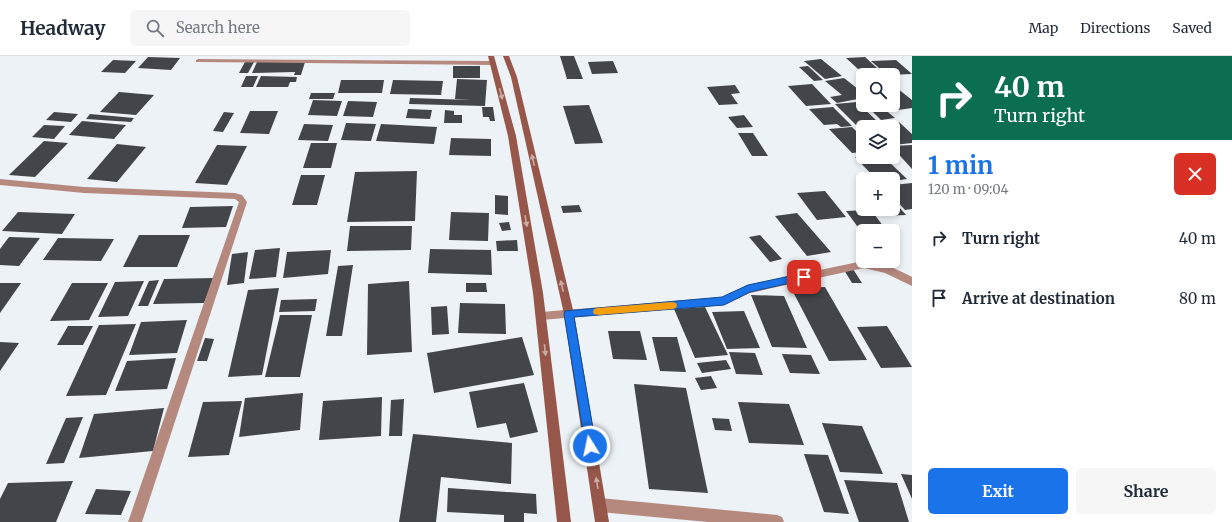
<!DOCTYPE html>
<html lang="en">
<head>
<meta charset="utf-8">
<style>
	:root { --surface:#fff; --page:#f6f6f7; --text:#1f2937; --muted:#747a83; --line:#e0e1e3; --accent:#1a73e8 }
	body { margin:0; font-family:Merriweather,serif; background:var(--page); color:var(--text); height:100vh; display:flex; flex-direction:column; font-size:15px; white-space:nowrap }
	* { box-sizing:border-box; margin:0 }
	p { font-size:13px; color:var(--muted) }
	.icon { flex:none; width:22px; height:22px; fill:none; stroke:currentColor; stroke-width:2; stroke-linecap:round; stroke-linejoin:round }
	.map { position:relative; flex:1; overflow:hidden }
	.panel { display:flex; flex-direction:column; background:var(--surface); width:320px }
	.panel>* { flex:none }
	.banner { background:#0b6e4f; color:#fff; overflow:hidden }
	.fabs { position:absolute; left:856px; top:12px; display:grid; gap:8px }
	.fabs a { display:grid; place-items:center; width:44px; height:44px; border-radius:6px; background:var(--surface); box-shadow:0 2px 6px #0003; font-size:20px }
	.pin { position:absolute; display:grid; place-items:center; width:34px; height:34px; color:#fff; margin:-17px; border-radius:8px; box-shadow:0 2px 6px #0006 }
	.me { position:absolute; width:44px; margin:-22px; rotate:350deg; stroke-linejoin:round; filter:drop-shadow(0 0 3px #0008) }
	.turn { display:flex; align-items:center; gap:14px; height:84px; padding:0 16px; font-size:18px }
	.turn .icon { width:52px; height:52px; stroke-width:2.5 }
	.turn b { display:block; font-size:28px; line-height:34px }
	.round { display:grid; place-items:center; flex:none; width:42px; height:42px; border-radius:6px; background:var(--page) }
	.head { display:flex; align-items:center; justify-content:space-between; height:68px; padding:0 16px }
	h1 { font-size:24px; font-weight:700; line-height:30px; color:var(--accent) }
	.button { display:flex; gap:8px; margin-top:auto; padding:8px 16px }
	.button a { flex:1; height:46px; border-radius:6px; background:var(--accent); color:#fff; font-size:16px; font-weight:700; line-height:46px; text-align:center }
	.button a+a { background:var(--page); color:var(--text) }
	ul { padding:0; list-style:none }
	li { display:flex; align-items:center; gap:12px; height:60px; padding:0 16px }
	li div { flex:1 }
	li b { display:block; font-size:15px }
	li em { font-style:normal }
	header { display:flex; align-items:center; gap:24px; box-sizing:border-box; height:56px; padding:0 20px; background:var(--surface); border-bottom:1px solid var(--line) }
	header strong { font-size:19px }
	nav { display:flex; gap:22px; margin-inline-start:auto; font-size:14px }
	.search { width:280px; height:36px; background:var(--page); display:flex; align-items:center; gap:10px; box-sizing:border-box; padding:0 14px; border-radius:6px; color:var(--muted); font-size:15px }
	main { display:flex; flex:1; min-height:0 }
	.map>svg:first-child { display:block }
	.building { fill:#42464a }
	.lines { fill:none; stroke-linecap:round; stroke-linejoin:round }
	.street { fill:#b6897f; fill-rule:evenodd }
	.secondary { fill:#96574a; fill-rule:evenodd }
	.oneway { fill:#caaba4 }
	.route { fill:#1a73e8; stroke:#114b97 }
	.slow { fill:#f59e0b }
</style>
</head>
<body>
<header>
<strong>Headway</strong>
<div class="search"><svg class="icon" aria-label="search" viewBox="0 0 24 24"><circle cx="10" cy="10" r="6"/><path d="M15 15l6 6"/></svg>Search here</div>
<nav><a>Map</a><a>Directions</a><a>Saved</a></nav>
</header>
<main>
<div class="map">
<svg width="912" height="466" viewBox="0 0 912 466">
	<rect width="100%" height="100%" fill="#edf2f7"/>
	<!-- building -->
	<path class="building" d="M 560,0 L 574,0 L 583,23 L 567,23 Z
		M 148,1 L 180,2 L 171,14 L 138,12 Z
		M 865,1 L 877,12 L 858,13 L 846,2 Z
		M 821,3 L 842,20 L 825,23 L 804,5 Z
		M 113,4 L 136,5 L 125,17 L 101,16 Z
		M 896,4 L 912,18 L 887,19 L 871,5 Z
		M 613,5 L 618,17 L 592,18 L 588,6 Z
		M 245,6 L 254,6 L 248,17 L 239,17 Z
		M 257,6 L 305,6 L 301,19 L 294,19 L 295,16 L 252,17 Z
		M 453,10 L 480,10 L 480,22 L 453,22 Z
		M 808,10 L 823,24 L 814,25 L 799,11 Z
		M 246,20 L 258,20 L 253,31 L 241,31 Z
		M 261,20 L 297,21 L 296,26 L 290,26 L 288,31 L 256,31 Z
		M 844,22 L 863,37 L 863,42 L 837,47 L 830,41 L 842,39 L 825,25 Z
		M 457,23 L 487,24 L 485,50 L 409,48 L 410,42 L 471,44 L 455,43 Z
		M 341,24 L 384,24 L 382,37 L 338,37 Z
		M 393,24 L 443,25 L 441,39 L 390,38 Z
		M 812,28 L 831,48 L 806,50 L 788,30 Z
		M 735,29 L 740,37 L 731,38 L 738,48 L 719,49 L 707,31 Z
		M 893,29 L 912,44 L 912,52 L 898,54 L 893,50 Z
		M 119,36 L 154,39 L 136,59 L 100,56 Z
		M 311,37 L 335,37 L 333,43 L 309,43 Z
		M 313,44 L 342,45 L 337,60 L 308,59 Z
		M 348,45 L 377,46 L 373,61 L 343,60 Z
		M 857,46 L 879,67 L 856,69 L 835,48 Z
		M 589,49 L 603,87 L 575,88 L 563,50 Z
		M 866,49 L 880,49 L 889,57 L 875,58 Z
		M 482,51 L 493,51 L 495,65 L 490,65 L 489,61 L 483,61 Z
		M 833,51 L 852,70 L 841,71 L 837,68 L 824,69 L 809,53 Z
		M 408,53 L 432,54 L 430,63 L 406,62 Z
		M 445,54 L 454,55 L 454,59 L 462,59 L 462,67 L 444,67 Z
		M 250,55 L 278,55 L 269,78 L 240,77 Z
		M 54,56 L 78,58 L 71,66 L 46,64 Z
		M 224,56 L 234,57 L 223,76 L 213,75 Z
		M 889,57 L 895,62 L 881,64 L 875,58 Z
		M 90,58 L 134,62 L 131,66 L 86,63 Z
		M 744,59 L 753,71 L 737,72 L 728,61 Z
		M 82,65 L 126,69 L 114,83 L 69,79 Z
		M 899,66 L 912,78 L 912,87 L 893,89 L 893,71 L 863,71 L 863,75 L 857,70 Z
		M 346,67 L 376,68 L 371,85 L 341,84 Z
		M 304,68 L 333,69 L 328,85 L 298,84 Z
		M 381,68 L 437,71 L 434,88 L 376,85 Z
		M 44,69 L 65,70 L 54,83 L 32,81 Z
		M 852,71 L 863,82 L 863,96 L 852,97 L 829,73 Z
		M 738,77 L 753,77 L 768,100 L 752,100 Z
		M 451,82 L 491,83 L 491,100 L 449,99 Z
		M 44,85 L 68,87 L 35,121 L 9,119 Z
		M 311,87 L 337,87 L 331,112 L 303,112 Z
		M 117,88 L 146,91 L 117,126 L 87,123 Z
		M 217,89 L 247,90 L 227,129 L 195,127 Z
		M 912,89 L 912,113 L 893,92 L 893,90 Z
		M 863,100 L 884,101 L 907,123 L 893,125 L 893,123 L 876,123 L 855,101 Z
		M 417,115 L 415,165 L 347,166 L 355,116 Z
		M 301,119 L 325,119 L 317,149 L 292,149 Z
		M 912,127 L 912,153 L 905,154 L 893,141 L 893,129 Z
		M 825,135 L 846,161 L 817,164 L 797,137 Z
		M 495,139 L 508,140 L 508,159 L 495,158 Z
		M 893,144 L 906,159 L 882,160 L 877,153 L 893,153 Z
		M 579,149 L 582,156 L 563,157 L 561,150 Z
		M 233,150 L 226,171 L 182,172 L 190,151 Z
		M 871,154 L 887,175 L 863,175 L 863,178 L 846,155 Z
		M 18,156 L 75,158 L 62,178 L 2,175 Z
		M 451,156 L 489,157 L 488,185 L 449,184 Z
		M 797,157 L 831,196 L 807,200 L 775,160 Z
		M 509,166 L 511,174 L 502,175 L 499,167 Z
		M 350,170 L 412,170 L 411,194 L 347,195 Z
		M 139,179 L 190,179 L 177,211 L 123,211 Z
		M 760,179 L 782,203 L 770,206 L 749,181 Z
		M 9,181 L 40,182 L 19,210 L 0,209 L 0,193 Z
		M 58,182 L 114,183 L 101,205 L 43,204 Z
		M 517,184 L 518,195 L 497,195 L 496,185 Z
		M 280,192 L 276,221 L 249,223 L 255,194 Z
		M 430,193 L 491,194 L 492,219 L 428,217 Z
		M 331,194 L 328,218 L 283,222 L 287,196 Z
		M 248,196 L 244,227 L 227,229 L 232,198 Z
		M 353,209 L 342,280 L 326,280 L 338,210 Z
		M 853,213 L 862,227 L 852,227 L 844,214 Z
		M 214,222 L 204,247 L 153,248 L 164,223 Z
		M 159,224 L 148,250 L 138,250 L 149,225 Z
		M 144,225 L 128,260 L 98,261 L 115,226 Z
		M 409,225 L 412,296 L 367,299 L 368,228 Z
		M 0,227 L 21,227 L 0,257 Z
		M 72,227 L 108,227 L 89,264 L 50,265 Z
		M 466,227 L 486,227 L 487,236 L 466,236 Z
		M 825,231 L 867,304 L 829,305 L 791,232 Z
		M 279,232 L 262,319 L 228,321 L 248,234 Z
		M 751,239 L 784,240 L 807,292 L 772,291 Z
		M 317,243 L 315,255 L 279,256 L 281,244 Z
		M 460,247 L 505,248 L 506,278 L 458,277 Z
		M 447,250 L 449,278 L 432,279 L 431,251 Z
		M 705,251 L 728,299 L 695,302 L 674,253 Z
		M 744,255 L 760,292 L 727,293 L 712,256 Z
		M 280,259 L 312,259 L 300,321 L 265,321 Z
		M 187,264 L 177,297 L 129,299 L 141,266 Z
		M 136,268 L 106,339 L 66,340 L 99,269 Z
		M 68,270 L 93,270 L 83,289 L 57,289 Z
		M 887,270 L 912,311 L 881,312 L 857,271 Z
		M 608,275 L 640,275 L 647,304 L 613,303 Z
		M 522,281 L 534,319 L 434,337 L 427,297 Z
		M 652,281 L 677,281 L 686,316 L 660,315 Z
		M 205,282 L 214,283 L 207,305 L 197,305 Z
		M 0,286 L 19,287 L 0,315 Z
		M 729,296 L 755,297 L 763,319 L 736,318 Z
		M 782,298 L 811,299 L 820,318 L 790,317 Z
		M 176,302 L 167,333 L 115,335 L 127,305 Z
		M 726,304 L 731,313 L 702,317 L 697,307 Z
		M 711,320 L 717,332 L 701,334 L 695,322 Z
		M 524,327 L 538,376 L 510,382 L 506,367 L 477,372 L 469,336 Z
		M 634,328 L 686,332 L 708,437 L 649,433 Z
		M 303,337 L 300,374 L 239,381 L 245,342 Z
		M 382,341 L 381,380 L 319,384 L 323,345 Z
		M 404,343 L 402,380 L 389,380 L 391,344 Z
		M 242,345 L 229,399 L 188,401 L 203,346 Z
		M 738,346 L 789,348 L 804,389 L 749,387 Z
		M 164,352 L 153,395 L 79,402 L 94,358 Z
		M 83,361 L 64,407 L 46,408 L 66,362 Z
		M 712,362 L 729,363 L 732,375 L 715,374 Z
		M 822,367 L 862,370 L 883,418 L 840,416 Z
		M 413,378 L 512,387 L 511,428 L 441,421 L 436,466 L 399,466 Z
		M 804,398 L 828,399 L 849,458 L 824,456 Z
		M 901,418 L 912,419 L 912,443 Z
		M 844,424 L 897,427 L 909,466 L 859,466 Z
		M 73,425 L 56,466 L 0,466 L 0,443 L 8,427 Z
		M 448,432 L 536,438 L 537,458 L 524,457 L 524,466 L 504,466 L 504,459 L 447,456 Z
		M 96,433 L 131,435 L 121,459 L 85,458 Z"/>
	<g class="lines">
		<!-- street -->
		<path class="street" d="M 198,3 L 493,5 L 496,7 L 493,9 L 196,6 L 196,4 Z
			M 0,123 L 84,131 L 235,137 L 242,139 L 247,146 L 142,466 L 128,466 L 239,146 L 235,143 L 84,137 L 0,129 Z
			M 863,205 C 880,205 897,213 912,221 L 912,230 L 885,217 L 864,212 L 750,237 L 724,249 L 541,264 L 537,263 L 536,260 L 537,257 L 541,256 L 723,241 L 748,229 Z
			M 600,442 L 777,459 L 782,461 L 784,466 L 708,466 L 600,456 L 595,454 L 593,449 L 595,444 Z"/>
		<!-- secondary -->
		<path class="secondary" d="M 488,0 L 494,0 L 516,80 L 543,237 L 571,466 L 557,466 L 533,237 L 508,80 Z
			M 503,0 L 509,0 L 517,21 L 574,258 L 609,466 L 595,466 L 564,258 L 511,21 Z"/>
	</g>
	<!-- one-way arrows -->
	<defs><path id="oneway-solid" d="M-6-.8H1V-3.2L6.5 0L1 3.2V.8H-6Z"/></defs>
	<g class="oneway">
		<use href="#oneway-solid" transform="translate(501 38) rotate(76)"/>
		<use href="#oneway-solid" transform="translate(533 104) rotate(-103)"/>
		<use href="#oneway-solid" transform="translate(526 165) rotate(80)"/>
		<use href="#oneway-solid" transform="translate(562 230) rotate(-103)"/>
		<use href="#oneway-solid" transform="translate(545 294) rotate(84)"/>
		<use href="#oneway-solid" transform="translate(597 427) rotate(-99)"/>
	</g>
	<!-- route -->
	<path class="route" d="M 804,217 L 809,221 L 808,223 L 750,236 L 724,249 L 574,261 L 596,390 L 594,394 L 590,396 L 586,394 L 564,258 L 565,255 L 722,241 L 748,229 Z"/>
	<!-- slow -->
	<path class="slow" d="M 672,246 L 676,247 L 677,249 L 676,252 L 672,253 L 598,259 L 594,258 L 593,256 L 594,253 L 598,252 Z"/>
</svg>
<div class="fabs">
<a><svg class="icon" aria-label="search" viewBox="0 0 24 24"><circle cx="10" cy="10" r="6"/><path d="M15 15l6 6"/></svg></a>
<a><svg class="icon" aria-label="layers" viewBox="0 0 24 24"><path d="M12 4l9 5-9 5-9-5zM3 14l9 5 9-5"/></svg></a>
<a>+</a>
<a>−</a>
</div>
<div class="pin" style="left:804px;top:221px;background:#d93025"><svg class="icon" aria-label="arrive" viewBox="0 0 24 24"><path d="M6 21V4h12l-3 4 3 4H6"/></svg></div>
<svg class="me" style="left:590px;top:390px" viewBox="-20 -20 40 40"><circle r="17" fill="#1a73e8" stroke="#fff" stroke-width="3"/><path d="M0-11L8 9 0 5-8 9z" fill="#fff"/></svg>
</div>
<section class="panel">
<div class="banner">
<div class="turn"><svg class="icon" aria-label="right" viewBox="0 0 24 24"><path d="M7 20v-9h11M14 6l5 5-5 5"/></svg><div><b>40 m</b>Turn right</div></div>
</div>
<div class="head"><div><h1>1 min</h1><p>120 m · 09:04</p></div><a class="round" style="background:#d93025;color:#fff"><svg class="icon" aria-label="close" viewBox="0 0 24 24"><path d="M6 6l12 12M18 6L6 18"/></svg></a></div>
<ul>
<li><svg class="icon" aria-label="right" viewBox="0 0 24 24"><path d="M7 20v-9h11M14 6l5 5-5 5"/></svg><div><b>Turn right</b></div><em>40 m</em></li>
<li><svg class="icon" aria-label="arrive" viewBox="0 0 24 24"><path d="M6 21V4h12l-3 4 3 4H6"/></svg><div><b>Arrive at destination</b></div><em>80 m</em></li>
</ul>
<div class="button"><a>Exit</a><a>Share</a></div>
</section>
</main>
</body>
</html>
